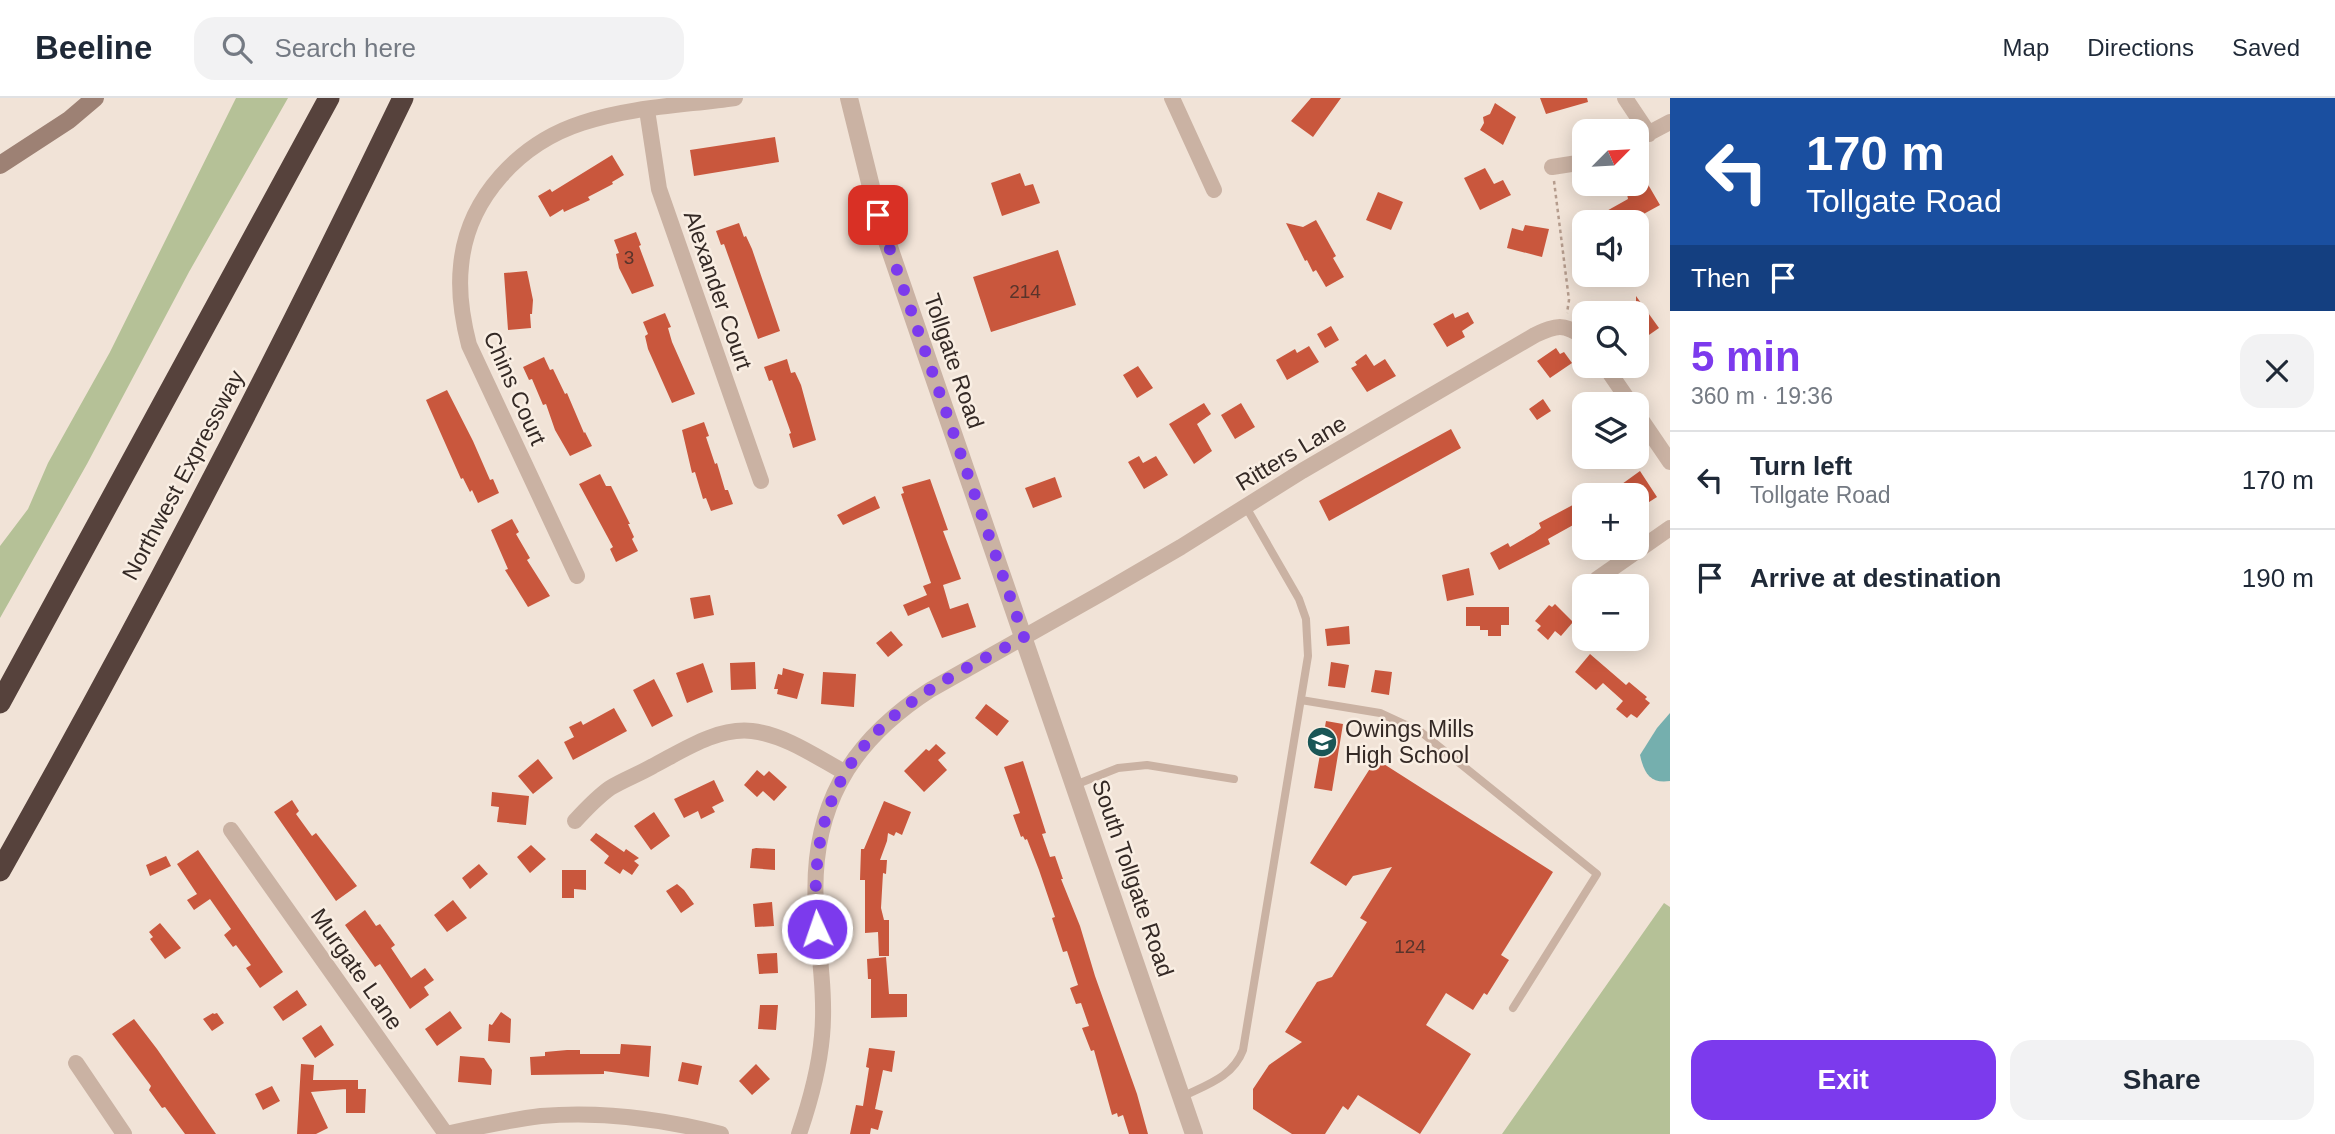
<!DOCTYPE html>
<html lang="en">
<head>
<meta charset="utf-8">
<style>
	:root { --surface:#fff; --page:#f2f2f3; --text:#1f2937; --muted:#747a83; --line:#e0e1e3; --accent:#7c3aed }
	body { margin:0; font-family:Arial,sans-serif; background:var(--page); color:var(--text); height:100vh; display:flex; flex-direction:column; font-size:26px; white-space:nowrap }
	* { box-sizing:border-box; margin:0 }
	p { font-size:23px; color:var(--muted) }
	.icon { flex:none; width:38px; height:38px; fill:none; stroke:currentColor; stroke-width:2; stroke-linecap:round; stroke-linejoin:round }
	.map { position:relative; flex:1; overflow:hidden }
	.panel { display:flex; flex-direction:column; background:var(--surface); width:665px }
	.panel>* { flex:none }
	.top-card { background:#1a4fa0; color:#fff; overflow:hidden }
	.needle { width:46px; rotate:66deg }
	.tools { position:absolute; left:1572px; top:21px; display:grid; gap:14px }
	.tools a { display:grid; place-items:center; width:77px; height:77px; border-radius:14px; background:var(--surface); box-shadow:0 4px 18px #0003; font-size:35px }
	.pin { position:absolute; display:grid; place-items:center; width:60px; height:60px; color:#fff; margin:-30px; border-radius:14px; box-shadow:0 4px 10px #0006 }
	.me { position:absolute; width:77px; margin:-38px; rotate:357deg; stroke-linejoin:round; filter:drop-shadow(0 0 5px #0008) }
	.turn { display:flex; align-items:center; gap:24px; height:147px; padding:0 21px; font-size:32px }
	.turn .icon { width:91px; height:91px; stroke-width:2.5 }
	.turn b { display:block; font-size:49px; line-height:60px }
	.then { display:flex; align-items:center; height:66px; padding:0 21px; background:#0003; gap:14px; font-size:26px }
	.round { display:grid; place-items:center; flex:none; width:74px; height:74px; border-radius:21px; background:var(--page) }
	.head { display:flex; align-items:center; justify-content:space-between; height:119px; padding:0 21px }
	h1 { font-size:42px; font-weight:700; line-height:52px; color:var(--accent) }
	.primary-button { display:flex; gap:14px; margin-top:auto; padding:14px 21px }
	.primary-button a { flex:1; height:80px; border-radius:21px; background:var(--accent); color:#fff; font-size:28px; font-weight:700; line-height:80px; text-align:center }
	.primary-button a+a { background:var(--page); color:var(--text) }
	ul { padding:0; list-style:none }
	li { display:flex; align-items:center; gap:21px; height:98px; padding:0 21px; border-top:2px solid var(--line) }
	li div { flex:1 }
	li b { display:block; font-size:26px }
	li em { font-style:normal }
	header { display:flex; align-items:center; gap:42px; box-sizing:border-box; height:98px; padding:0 35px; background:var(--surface); border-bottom:2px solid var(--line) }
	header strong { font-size:33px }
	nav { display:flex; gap:38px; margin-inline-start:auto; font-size:24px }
	.search { width:490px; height:63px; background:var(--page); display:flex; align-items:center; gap:18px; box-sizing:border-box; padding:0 24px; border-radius:21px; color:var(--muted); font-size:26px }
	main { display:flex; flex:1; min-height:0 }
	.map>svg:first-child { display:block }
	.green { fill:#b5c197 }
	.water { fill:#75afae }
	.building { fill:#c9573d }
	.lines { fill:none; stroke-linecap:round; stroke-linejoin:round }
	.path { stroke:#b59c8d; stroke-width:2.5; stroke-dasharray:3.5 3.5; stroke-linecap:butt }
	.service { stroke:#cab2a3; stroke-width:8 }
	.minor { stroke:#cab2a3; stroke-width:16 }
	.tertiary { stroke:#cab2a3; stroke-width:18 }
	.secondary { stroke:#9d8174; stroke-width:18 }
	.motorway { stroke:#56423c; stroke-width:21 }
	.route { stroke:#7c3aed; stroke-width:12; stroke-dasharray:0 21.6 }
	.labels { text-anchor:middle; stroke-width:5; stroke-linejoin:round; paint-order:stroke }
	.number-label { font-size:19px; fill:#59342b }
	.street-label { font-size:23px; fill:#342925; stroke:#f9eee3 }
	.poi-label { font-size:23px; fill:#342925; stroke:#f9eee3; text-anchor:start }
</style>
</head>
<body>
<header>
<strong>Beeline</strong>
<div class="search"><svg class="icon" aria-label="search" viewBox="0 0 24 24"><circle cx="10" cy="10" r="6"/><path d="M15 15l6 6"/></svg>Search here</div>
<nav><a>Map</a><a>Directions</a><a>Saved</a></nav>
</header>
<main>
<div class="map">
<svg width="1670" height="1036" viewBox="0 0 1670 1036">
	<rect width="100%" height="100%" fill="#f1e3d7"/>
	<!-- green -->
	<path class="green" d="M 236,0 L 288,0 L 189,174 L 87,366 L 0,520 L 0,448 L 28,411 L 48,365 L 110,254 Z
		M 1664,805 L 1670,809 L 1670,1036 L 1502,1036 Z"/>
	<!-- water -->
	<path class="water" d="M 1670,615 L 1670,683 C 1650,686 1644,675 1640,657 L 1657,630 Z"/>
	<!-- building -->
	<path class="building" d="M 1311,0 L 1341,0 L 1313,39 L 1291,23 Z
		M 1540,0 L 1587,0 L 1588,4 L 1546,16 Z
		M 1495,5 L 1516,19 L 1503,47 L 1480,32 L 1484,25 L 1483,19 L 1490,16 Z
		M 775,39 L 779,64 L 694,78 L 690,52 Z
		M 612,57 L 624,77 L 612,84 L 613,86 L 588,99 L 590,102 L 564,114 L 563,111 L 550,119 L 538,98 L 550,91 L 552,94 Z
		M 1485,70 L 1494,86 L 1503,82 L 1511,97 L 1480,112 L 1464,80 Z
		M 1020,75 L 1025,88 L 1033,86 L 1040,105 L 1002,118 L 991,85 Z
		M 1646,83 L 1660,107 L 1629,124 L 1587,124 L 1628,101 L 1627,96 Z
		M 1378,94 L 1403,104 L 1391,132 L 1366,122 Z
		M 1316,122 L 1336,158 L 1333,160 L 1344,179 L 1326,189 L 1316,172 L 1313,174 L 1307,162 L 1305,163 L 1286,125 L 1303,129 Z
		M 739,125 L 744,139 L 746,138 L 752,151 L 780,233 L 758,241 L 724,146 L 721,147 L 716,133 Z
		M 1525,127 L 1549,131 L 1542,159 L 1507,150 L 1512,130 L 1523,133 Z
		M 636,134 L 641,147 L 639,148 L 654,188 L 632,196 L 619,170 L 616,156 L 619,155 L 614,142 Z
		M 1058,152 L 1076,207 L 991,234 L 973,179 Z
		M 527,173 L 533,202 L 532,216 L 530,216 L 531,230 L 508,232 L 504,175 Z
		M 1636,198 L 1659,230 L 1636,246 Z
		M 1468,214 L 1474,225 L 1462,233 L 1465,239 L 1447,249 L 1433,226 L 1453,215 L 1455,220 Z
		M 665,215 L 671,229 L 668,230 L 672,244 L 695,296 L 672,305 L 648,251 L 645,238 L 648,236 L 643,224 Z
		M 1331,228 L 1339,242 L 1325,250 L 1317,236 Z
		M 1309,248 L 1319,264 L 1287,282 L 1276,262 L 1295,251 L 1297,255 Z
		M 1556,250 L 1560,256 L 1564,254 L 1572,265 L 1550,280 L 1537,263 Z
		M 1366,256 L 1374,268 L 1385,261 L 1396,278 L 1367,294 L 1351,270 L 1357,267 L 1355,264 Z
		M 544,259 L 550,272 L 553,271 L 565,296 L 567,295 L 584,335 L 585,334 L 592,348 L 570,358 L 555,332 L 546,306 L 543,307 L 532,281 L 529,282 L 523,269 Z
		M 787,261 L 791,275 L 795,274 L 801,287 L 816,342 L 793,350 L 789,336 L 791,335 L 772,282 L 769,283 L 764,269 Z
		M 1138,268 L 1153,290 L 1137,300 L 1123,277 Z
		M 447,292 L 473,343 L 490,382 L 493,381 L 499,395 L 478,405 L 472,392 L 470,394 L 463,380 L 461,381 L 426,302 Z
		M 1543,301 L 1551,313 L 1537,322 L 1529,311 Z
		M 1204,305 L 1211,316 L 1197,326 L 1212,353 L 1194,366 L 1169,326 Z
		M 1241,305 L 1255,329 L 1235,341 L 1221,317 Z
		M 704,324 L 709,338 L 706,339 L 715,366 L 717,365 L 725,392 L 728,392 L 733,406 L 711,413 L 706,400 L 703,401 L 695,374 L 692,375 L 682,332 Z
		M 1451,331 L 1461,350 L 1329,423 L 1319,403 Z
		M 1139,358 L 1143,365 L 1156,358 L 1168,377 L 1144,391 L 1128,364 Z
		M 1640,373 L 1657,399 L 1646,406 L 1644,404 L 1636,411 L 1636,397 L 1630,397 L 1622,386 Z
		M 600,376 L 606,388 L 611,388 L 630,426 L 628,426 L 634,439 L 632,441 L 638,453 L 616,464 L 610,451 L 613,449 L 579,386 Z
		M 1055,379 L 1062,399 L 1033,410 L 1025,390 Z
		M 930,381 L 948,432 L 943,433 L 961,481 L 943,487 L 950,511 L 968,505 L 976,529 L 942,540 L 929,509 L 908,518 L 903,507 L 927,497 L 923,488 L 931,485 L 901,396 L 904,395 L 902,389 Z
		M 875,398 L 880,410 L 843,427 L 837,417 Z
		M 1584,401 L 1584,421 L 1548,441 L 1550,446 L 1499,472 L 1490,455 L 1508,445 L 1510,449 L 1534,435 L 1541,430 L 1539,425 Z
		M 512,421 L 519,434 L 516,436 L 530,460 L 527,462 L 550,498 L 528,509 L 505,472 L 508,471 L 491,432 Z
		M 1469,470 L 1474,497 L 1447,503 L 1442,477 Z
		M 710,497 L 714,517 L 694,521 L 690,500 Z
		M 1555,506 L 1573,524 L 1561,538 L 1555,533 L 1548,542 L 1537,532 L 1541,528 L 1535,523 L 1549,507 L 1552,509 Z
		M 1466,509 L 1509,509 L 1509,527 L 1501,527 L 1501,538 L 1488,538 L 1488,532 L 1480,532 L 1480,528 L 1466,528 Z
		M 1349,528 L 1350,546 L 1327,548 L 1325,531 Z
		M 891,533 L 903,547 L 888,559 L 876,545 Z
		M 1590,556 L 1626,587 L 1629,584 L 1647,599 L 1645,601 L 1650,605 L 1637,620 L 1631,616 L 1627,620 L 1616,611 L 1623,603 L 1603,585 L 1596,592 L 1575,574 Z
		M 755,564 L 756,591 L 731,592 L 730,565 Z
		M 1331,564 L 1349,567 L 1345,590 L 1328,588 Z
		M 703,565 L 713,594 L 687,605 L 676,575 Z
		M 783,570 L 804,576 L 797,601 L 777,596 L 778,591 L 774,591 L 778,576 L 782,577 Z
		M 1375,572 L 1392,574 L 1389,597 L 1371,594 Z
		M 823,574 L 856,576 L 854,609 L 821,606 Z
		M 654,581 L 673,618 L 652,629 L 633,592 Z
		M 986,606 L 1009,623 L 997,638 L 975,620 Z
		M 614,610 L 627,633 L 573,662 L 564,644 L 574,639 L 569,629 L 581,623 L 583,627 Z
		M 1326,623 L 1343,626 L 1332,693 L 1314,690 Z
		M 936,646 L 946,655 L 938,662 L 947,672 L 924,694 L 904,673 L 926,651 L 929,653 Z
		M 538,661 L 553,680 L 533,696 L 518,678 Z
		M 1376,661 L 1553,774 L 1501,857 L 1509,862 L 1487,897 L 1484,895 L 1473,912 L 1446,895 L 1426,927 L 1471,956 L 1420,1036 L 1358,997 L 1348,1012 L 1343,1008 L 1325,1036 L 1292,1036 L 1253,1011 L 1253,991 L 1269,967 L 1302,944 L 1285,934 L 1317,884 L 1332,879 L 1367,824 L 1360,820 L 1392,769 L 1353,778 L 1346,788 L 1310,765 Z
		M 1023,663 L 1046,735 L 1042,736 L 1050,759 L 1055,758 L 1063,781 L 1061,781 L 1080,828 L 1095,878 L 1137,996 L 1148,1036 L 1129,1036 L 1123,1017 L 1118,1019 L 1117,1015 L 1112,1017 L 1094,952 L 1091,953 L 1082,930 L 1089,928 L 1081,905 L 1076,906 L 1070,890 L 1078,887 L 1067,853 L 1063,854 L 1052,820 L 1055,819 L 1039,772 L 1027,741 L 1025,742 L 1023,738 L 1021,739 L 1013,717 L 1020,715 L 1004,669 Z
		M 757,672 L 764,678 L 769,673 L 787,689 L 774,703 L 763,693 L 757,699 L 744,687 Z
		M 714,682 L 724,703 L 712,709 L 715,714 L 701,721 L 698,713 L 684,720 L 674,701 Z
		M 492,694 L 529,698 L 526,727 L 497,724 L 499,709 L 491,708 Z
		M 292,702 L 299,713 L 296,716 L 312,738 L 316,735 L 357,788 L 336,803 L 274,714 Z
		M 884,703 L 911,714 L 902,737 L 896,734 L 894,738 L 888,735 L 887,743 L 880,762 L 887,762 L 886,776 L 883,775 L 881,810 L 884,822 L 889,822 L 889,858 L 879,858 L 878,834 L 865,835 L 865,782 L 860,782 L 861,751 L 864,751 Z
		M 654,714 L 670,738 L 651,752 L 634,728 Z
		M 596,735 L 624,754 L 626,751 L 639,760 L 634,763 L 639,767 L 632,777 L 623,771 L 620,776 L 604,765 L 609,758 L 590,742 Z
		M 531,747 L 546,761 L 530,775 L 517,759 Z
		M 756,750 L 775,751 L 775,772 L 750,770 L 752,751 Z
		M 198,752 L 283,874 L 260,890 L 246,870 L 251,867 L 236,847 L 233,849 L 224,837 L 231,831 L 210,801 L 194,812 L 187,802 L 197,796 L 177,766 Z
		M 166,758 L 171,768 L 150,778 L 146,767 Z
		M 479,766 L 488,776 L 470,791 L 462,780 Z
		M 562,772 L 586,772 L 586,792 L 574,791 L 574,800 L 562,800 Z
		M 677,786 L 684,792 L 694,806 L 681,815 L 666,793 Z
		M 453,802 L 467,820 L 447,834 L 434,817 Z
		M 772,804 L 774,828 L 755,829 L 753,806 Z
		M 365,812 L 376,828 L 380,826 L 395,847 L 391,850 L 411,880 L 425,870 L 434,882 L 424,889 L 429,897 L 410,911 L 380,866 L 375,869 L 345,827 Z
		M 160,825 L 181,850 L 165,861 L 150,841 L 153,839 L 149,834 Z
		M 777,855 L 778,875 L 759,876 L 757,856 Z
		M 886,859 L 889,896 L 907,896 L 907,919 L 871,920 L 871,881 L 868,881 L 867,861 Z
		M 297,892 L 307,907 L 283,923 L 273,909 Z
		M 760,907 L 778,907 L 776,932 L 758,931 Z
		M 450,913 L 462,930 L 437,948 L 425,931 Z
		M 501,914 L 511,921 L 510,945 L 488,943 L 489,926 L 492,927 Z
		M 213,915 L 214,916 L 217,915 L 224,925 L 212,933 L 203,921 Z
		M 134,921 L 157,951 L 216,1036 L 185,1036 L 165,1009 L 162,1010 L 149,992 L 151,988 L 112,936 Z
		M 321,927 L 334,947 L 315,960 L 302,940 Z
		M 621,946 L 651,948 L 649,979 L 604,973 L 604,976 L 531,977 L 530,959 L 545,958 L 545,954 L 567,952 L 580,952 L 580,956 L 620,956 Z
		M 869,950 L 895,953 L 892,974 L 883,972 L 875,1011 L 883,1013 L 878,1032 L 871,1030 L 870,1036 L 850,1036 L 856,1007 L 863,1008 L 869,970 L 866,969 Z
		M 460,958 L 484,960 L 492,972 L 491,987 L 458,984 Z
		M 682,964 L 702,968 L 698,987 L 678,983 Z
		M 301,966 L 314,967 L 313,982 L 346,982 L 346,991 L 311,994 L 328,1030 L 316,1036 L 297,1036 Z
		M 756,966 L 770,981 L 752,997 L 739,983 Z
		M 346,982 L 358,982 L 358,991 L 366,991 L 365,1015 L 346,1015 Z
		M 272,988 L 280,1003 L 263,1012 L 255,996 Z"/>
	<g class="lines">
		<!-- path -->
		<path class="path" d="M 1554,83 L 1569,202 L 1567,215"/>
		<!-- service -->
		<path class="service" d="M 1301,602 L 1380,615 L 1421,634 L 1597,776 L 1513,910
			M 1075,687 L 1118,670 L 1147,667 L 1234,681
			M 1182,999 C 1206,987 1233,979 1243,952 L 1308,558 L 1306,521 L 1299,501 L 1246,409"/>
		<!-- minor -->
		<path class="minor" d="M 1172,0 L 1214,92
			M 1625,0 L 1649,36
			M 647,12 L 659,91 L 761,383
			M 1636,42 L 1670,24
			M 1552,69 L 1584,64
			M 1605,268 L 1631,306
			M 1636,314 L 1670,364
			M 577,478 L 469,247 C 462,220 458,195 461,168 C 467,100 520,45 582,25 C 629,9 686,7 735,0
			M 1597,481 L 1670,430
			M 575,723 C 586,711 596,700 610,690 C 623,682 639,676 653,668 C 682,653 717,629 752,633 C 785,637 815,658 844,674
			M 231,732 L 446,1036
			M 76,965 L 124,1036
			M 446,1036 C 477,1029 509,1022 541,1018 C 601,1013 663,1021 721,1036
			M 799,1036 C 810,1004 819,972 822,938 C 826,896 818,852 816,810 C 810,712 848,645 930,592 L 1102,495 L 1181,449 L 1302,373 L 1535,237 C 1557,227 1563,225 1584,239"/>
		<!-- tertiary -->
		<path class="tertiary" d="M 849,0 L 878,117 L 1194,1036"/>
		<!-- secondary -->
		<path class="secondary" d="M 0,67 L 69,22 L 95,0"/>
		<!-- motorway -->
		<path class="motorway" d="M 0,605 L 329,0
			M 0,773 C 143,520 277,261 403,0"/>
	</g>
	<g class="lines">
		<!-- route -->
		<path class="route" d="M 817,831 C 810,738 829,668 905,609 C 941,581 985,561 1024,539 L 878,117"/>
	</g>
	<!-- icons -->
	<defs>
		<g id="school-disc" transform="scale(1.575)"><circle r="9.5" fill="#1a5656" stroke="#f9eee3"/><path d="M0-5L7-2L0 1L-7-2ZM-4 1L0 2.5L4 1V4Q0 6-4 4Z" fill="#fff"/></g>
	</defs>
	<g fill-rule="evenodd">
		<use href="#school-disc" x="1322" y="644"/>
	</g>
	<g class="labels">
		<!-- number labels -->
		<g class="number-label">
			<text x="629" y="166">3</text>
			<text x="1025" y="200">214</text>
			<text x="1410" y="855">124</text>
		</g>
		<!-- street labels -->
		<g class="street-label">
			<text transform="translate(718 192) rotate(71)" y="8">Alexander Court</text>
			<text transform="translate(954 263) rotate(71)" y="8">Tollgate Road</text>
			<text transform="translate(515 290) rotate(66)" y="8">Chins Court</text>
			<text transform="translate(1291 355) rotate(-31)" y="8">Ritters Lane</text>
			<text transform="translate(183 377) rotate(-62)" y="8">Northwest Expressway</text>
			<text transform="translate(1133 780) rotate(71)" y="8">South Tollgate Road</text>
			<text transform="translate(357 871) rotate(55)" y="8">Murgate Lane</text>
		</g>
		<!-- poi labels -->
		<g class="poi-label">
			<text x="1345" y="639">Owings Mills<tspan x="1345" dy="26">High School</tspan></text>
		</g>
	</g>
</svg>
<div class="tools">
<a><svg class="needle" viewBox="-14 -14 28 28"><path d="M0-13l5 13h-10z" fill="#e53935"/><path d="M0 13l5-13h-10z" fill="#747a83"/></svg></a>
<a><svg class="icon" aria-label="sound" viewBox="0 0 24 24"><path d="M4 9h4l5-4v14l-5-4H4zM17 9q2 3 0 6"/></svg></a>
<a><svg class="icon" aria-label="search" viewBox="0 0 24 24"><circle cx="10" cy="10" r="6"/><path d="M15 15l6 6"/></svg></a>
<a><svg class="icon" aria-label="layers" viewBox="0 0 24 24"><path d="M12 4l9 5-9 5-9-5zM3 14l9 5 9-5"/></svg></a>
<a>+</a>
<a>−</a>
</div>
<div class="pin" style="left:878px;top:117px;background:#d93025"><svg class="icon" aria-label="arrive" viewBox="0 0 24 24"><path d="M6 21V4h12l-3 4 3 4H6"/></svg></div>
<svg class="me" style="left:817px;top:831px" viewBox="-20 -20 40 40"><circle r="17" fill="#7c3aed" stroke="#fff" stroke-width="3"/><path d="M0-11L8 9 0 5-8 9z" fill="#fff"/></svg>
</div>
<section class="panel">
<div class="top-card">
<div class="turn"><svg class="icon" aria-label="left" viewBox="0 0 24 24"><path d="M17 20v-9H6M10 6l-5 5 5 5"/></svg><div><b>170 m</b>Tollgate Road</div></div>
<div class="then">Then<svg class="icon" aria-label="arrive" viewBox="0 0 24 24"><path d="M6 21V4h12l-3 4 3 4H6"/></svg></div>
</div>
<div class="head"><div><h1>5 min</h1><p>360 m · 19:36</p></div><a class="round"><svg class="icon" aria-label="close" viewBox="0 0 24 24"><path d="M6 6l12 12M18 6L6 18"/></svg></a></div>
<ul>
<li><svg class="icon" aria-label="left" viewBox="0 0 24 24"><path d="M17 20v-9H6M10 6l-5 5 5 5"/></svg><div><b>Turn left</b><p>Tollgate Road</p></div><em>170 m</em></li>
<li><svg class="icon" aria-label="arrive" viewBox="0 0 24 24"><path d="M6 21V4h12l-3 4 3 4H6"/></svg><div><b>Arrive at destination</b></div><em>190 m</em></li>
</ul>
<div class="primary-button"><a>Exit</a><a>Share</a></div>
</section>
</main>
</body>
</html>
